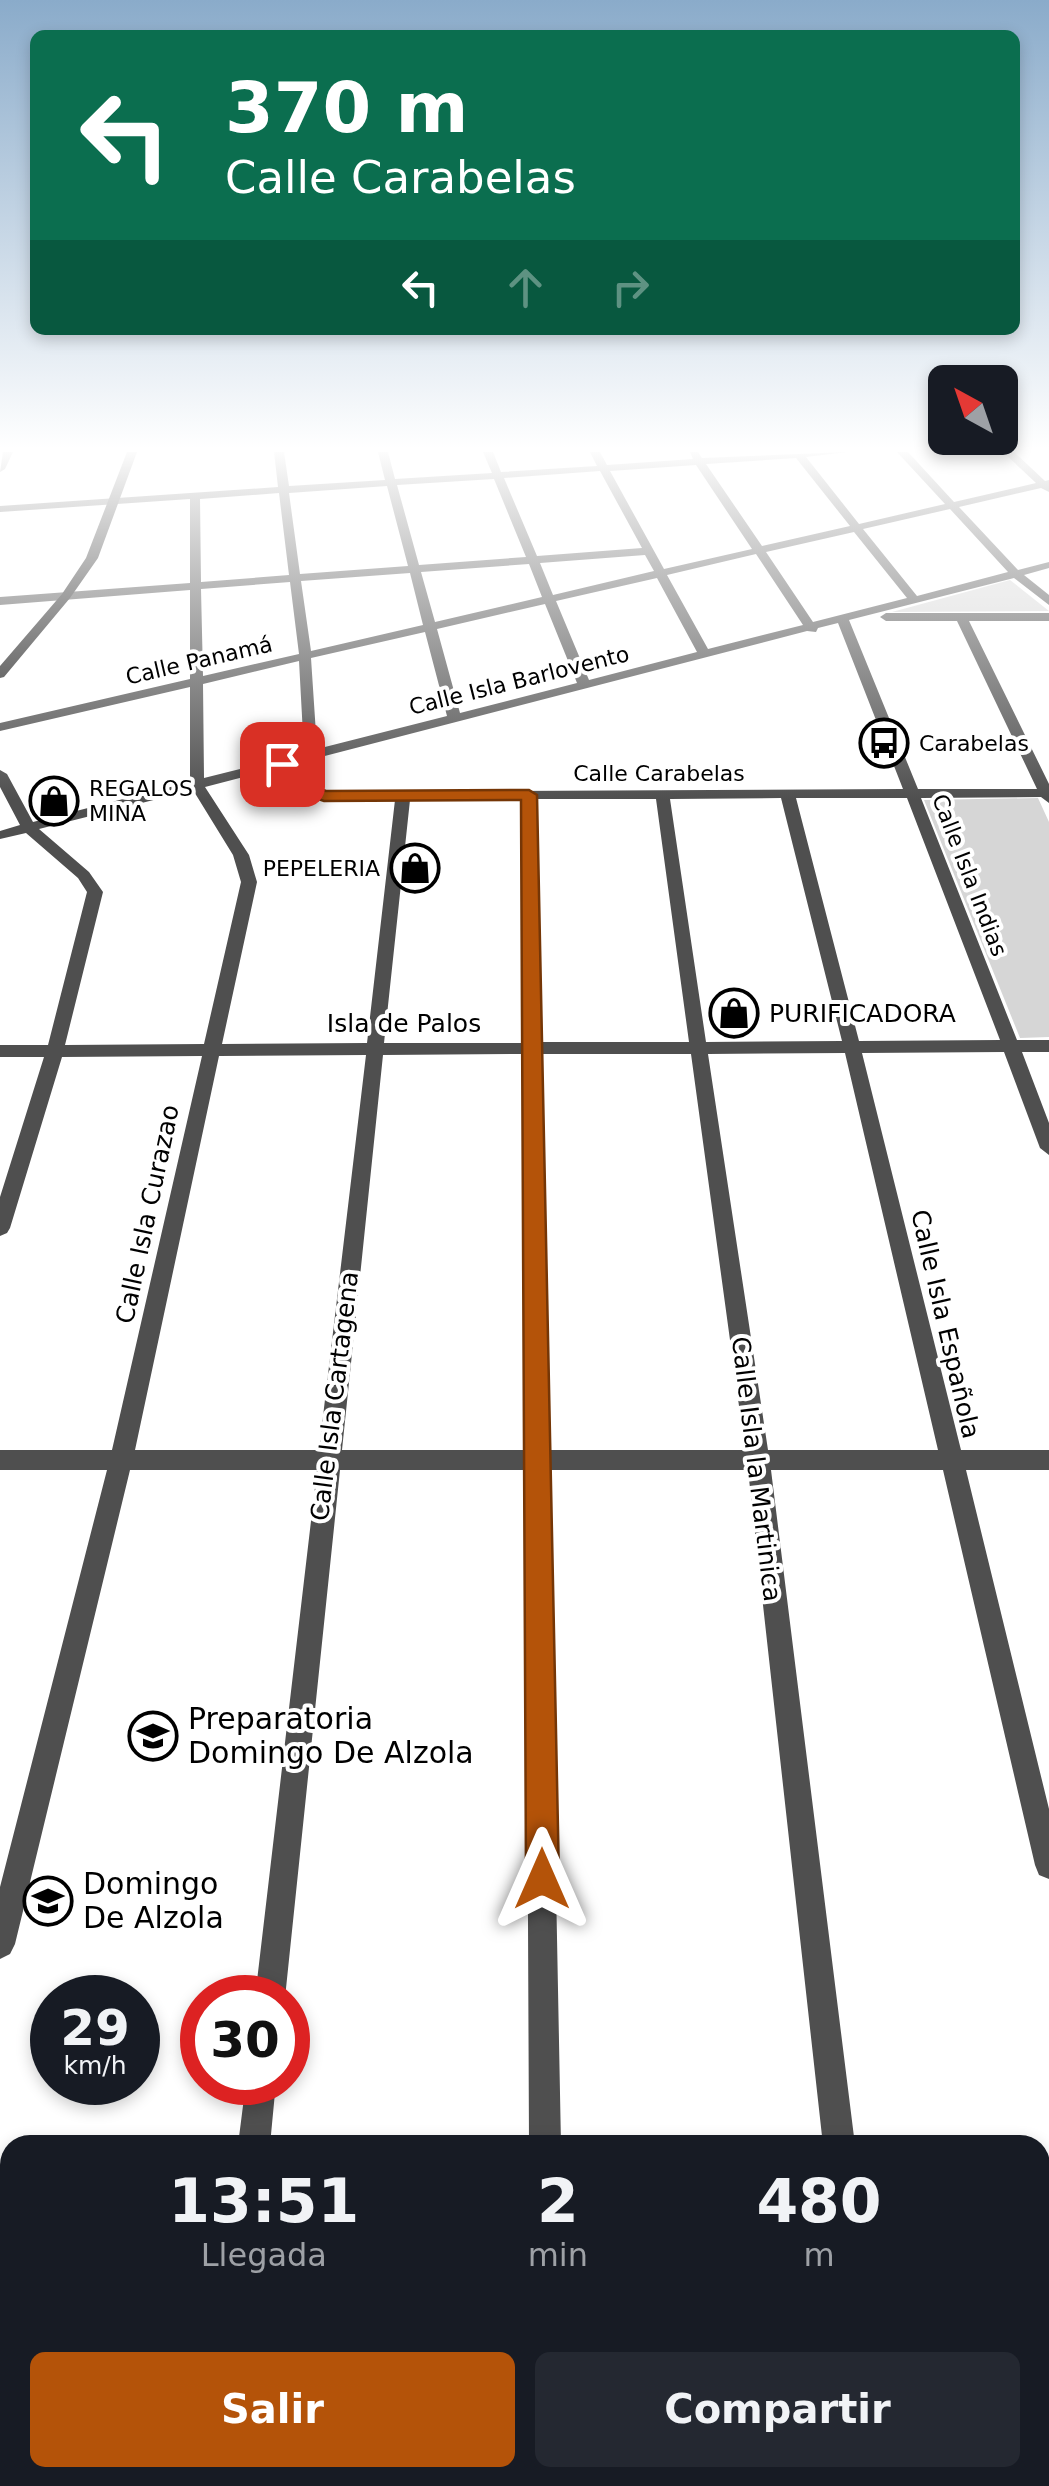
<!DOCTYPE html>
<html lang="es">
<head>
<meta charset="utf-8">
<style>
	:root { --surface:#171b24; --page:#242831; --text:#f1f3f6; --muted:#9ea1a6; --accent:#b45309 }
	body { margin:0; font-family:"DejaVu Sans",sans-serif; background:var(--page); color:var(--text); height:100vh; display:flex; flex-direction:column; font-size:38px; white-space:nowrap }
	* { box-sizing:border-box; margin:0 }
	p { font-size:32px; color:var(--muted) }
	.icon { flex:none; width:55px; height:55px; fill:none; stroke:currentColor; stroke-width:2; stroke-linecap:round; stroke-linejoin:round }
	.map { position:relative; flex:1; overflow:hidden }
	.panel { position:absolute; left:0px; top:2135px; width:1050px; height:352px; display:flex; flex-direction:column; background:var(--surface); border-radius:30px 30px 0 0; box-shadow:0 5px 15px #0003 }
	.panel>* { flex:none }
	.hud { position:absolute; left:30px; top:30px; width:990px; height:305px; border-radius:15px; box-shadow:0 5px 15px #0003; background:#0b6e4f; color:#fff; overflow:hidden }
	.needle { width:65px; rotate:320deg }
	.buttons { position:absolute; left:928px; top:365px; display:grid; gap:20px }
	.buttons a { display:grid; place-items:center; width:90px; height:90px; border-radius:15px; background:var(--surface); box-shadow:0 5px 15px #0003; font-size:50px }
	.speed { position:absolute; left:30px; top:1975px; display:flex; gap:20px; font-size:50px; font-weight:700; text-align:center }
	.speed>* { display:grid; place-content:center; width:130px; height:130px; border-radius:50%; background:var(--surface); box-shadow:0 5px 15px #0003; line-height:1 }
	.speed small { font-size:25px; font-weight:400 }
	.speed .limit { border:15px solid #d22; background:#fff; color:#111 }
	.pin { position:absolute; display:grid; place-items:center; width:85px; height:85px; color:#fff; margin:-42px; border-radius:20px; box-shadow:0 5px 15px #0006 }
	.me { position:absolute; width:110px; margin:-55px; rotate:0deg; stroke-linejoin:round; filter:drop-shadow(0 0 8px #0008) }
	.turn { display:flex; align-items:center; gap:35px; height:210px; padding:0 30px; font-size:45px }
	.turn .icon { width:130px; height:130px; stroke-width:2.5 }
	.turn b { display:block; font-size:70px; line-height:85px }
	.lanes { display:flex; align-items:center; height:95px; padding:0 30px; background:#0003; justify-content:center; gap:50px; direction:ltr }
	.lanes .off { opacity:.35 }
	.eta { display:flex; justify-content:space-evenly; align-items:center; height:170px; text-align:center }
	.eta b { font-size:60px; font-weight:800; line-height:70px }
	.primary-button { display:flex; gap:20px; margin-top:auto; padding:20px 30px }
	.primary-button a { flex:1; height:115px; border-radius:15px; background:var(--accent); color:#fff; font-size:40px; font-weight:800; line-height:115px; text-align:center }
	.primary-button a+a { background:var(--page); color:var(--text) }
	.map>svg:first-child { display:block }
	.green { fill:#d6d6d6 }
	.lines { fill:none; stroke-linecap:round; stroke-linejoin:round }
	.minor { fill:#4f4f4f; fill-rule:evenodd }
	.secondary { fill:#1c1c1c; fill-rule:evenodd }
	.route { fill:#b45309; stroke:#753606; stroke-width:2.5 }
	.labels { text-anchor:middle; stroke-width:8; stroke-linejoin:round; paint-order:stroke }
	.far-street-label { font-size:22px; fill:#000; stroke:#fff }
	.far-poi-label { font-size:22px; fill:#000; stroke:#fff; text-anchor:start }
	.poi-label { font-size:25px; fill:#000; stroke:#fff; text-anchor:start }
	.street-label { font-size:25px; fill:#000; stroke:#fff }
	.near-poi-label { font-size:30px; fill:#000; stroke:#fff; text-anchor:start }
</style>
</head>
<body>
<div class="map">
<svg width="1049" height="2486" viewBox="0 0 1049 2486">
	<rect width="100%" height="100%" fill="#fff"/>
	<!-- green -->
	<path class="green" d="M 1010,580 L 1049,611 L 892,612 Z
		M 1038,798 L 1049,822 L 1049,1037 L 1020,1038 L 924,800 Z"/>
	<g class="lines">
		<!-- minor -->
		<path class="minor" d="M 3,452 L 13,452 L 5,469 L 0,472 Z
			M 274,452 L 284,452 L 289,486 L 385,480 L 378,452 L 388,452 L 395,479 L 492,473 L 483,452 L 493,452 L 501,472 L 597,466 L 590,452 L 600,452 L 607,465 L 693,459 L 690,452 L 698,452 L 702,458 L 847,452 L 806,457 L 859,524 L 945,504 L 897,452 L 908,452 L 954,502 L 1036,483 L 1003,452 L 1014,452 L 1045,481 L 1049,480 L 1049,492 L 1041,488 L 959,507 L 1018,570 L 1049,562 L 1049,568 L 1024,575 L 1049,595 L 1049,605 L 1014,578 L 849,620 L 918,789 L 1037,789 L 957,621 L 886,621 L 880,617 L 886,613 L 1049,613 L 1049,621 L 969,621 L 1049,784 L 1049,803 L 1041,797 L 921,798 L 1017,1040 L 1049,1040 L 1049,1052 L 1022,1052 L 1049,1123 L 1049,1155 L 1040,1148 L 1004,1052 L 862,1053 L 961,1450 L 1049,1450 L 1049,1470 L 966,1470 L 1049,1809 L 1049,1879 L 1039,1875 L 1035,1865 L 943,1470 L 771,1470 L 855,2145 L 823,2145 L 748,1470 L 548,1470 L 561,2145 L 529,2145 L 526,1470 L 340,1470 L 285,1998 L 255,1998 L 317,1470 L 130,1470 L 15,1944 L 10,1954 L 0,1959 L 0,1887 L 107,1470 L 0,1470 L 0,1450 L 112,1450 L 202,1056 L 62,1057 L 10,1228 L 7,1233 L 0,1236 L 0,1197 L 44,1057 L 0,1057 L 0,1045 L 48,1045 L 87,892 L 78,878 L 26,833 L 0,839 L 0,831 L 20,825 L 0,787 L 0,770 L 7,774 L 33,822 L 190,782 L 190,687 L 0,731 L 0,723 L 190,679 L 190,590 L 0,605 L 0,597 L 190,583 L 190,499 L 0,512 L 0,506 L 278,487 ZM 796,458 L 850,526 L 762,546 L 706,464 ZM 696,465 L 752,549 L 664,569 L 610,471 ZM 600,471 L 642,548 L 537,556 L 504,478 ZM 494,479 L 526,557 L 419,565 L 397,485 ZM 387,486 L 408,566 L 300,574 L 289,493 ZM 279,493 L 289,575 L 201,582 L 200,499 ZM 950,509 L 1008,572 L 917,596 L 863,529 ZM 854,532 L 907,598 L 813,622 L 766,552 ZM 756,554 L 803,625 L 708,649 L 667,575 ZM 645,555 L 654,571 L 553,595 L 540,563 ZM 529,564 L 542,597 L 435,622 L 421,572 ZM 410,573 L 423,625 L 311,651 L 301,581 ZM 657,578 L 697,652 L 589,680 L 556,601 ZM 290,582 L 299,654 L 203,676 L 201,589 ZM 545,604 L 577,683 L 460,713 L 437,629 ZM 838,623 L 903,789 L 325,792 L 306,785 L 290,765 L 807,631 L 816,632 L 818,628 ZM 425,632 L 447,716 L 317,749 L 311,658 ZM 299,661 L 304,753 L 204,778 L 203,684 ZM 278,768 L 296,791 L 319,799 L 395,800 L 367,1043 L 222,1044 L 257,882 L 249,855 L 205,787 ZM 193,790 L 233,855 L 241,882 L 204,1044 L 65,1045 L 103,892 L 89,872 L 39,829 ZM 781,798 L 842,1041 L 706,1042 L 670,799 ZM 796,798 L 907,798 L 1000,1040 L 859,1041 ZM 522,799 L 523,1043 L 384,1043 L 410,800 ZM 536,799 L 656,799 L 689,1042 L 541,1042 ZM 845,1053 L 938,1450 L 768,1450 L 708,1054 ZM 523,1054 L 525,1450 L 342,1450 L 383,1055 ZM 541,1054 L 691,1054 L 745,1450 L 548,1450 ZM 366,1055 L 319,1450 L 135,1450 L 219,1056 Z
			M 246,2082 L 276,2082 L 270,2145 L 238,2145 Z
			M 201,2478 L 237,2478 L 236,2486 L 200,2486 Z
			M 531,2478 L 567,2478 L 567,2486 L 531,2486 Z
			M 860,2478 L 896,2478 L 897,2486 L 861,2486 Z"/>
		<!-- secondary -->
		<path class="secondary" d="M 127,452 L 137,452 L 98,558 L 70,598 L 4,677 L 0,678 L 0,666 L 62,594 L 86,558 Z"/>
	</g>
	<!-- sky -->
	<linearGradient id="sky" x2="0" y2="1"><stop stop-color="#8aabca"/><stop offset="0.56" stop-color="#fff"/><stop offset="1" stop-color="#fff" stop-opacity="0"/></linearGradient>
	<rect width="1049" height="800" fill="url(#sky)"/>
	<!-- route -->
	<path class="route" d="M 282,759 L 307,784 L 326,791 L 529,790 L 537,795 L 559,1879 L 554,1890 L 542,1895 L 531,1890 L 526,1879 L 521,800 L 324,801 L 295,791 L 274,764 Z"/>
	<!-- icons -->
	<defs>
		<g id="bus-ring" transform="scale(2.5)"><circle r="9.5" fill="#fff" stroke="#000" stroke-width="1.5"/><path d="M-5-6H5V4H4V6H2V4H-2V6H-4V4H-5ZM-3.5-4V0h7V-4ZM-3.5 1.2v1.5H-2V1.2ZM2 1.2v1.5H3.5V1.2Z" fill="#000"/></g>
		<g id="shop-ring" transform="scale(2.5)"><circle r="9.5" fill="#fff" stroke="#000" stroke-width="1.5"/><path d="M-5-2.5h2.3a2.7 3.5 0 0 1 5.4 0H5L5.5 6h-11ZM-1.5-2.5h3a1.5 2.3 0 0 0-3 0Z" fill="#000"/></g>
		<g id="university-ring" transform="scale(2.5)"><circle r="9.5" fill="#fff" stroke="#000" stroke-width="1.5"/><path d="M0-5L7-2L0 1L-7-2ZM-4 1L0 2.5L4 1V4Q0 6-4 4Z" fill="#000"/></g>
		<g id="school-ring" transform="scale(2.5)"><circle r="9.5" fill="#fff" stroke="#000" stroke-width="1.5"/><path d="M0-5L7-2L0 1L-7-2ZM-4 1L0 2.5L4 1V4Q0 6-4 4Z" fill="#000"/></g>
	</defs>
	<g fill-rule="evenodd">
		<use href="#bus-ring" x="884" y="743"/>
		<use href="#shop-ring" x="54" y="801"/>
		<use href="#shop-ring" x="415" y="868"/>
		<use href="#shop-ring" x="734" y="1013"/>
		<use href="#university-ring" x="153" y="1736"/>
		<use href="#school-ring" x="48" y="1901"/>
	</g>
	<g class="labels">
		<!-- far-street labels -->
		<g class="far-street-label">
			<text transform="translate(199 660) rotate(-13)" y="8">Calle Panamá</text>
			<text transform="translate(519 680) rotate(-14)" y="8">Calle Isla Barlovento</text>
			<text x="659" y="781">Calle Carabelas</text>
			<text transform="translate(970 875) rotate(69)" y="8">Calle Isla Indias</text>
		</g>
		<!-- far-poi labels -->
		<g class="far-poi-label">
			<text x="919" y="751">Carabelas</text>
			<text x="89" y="796">REGALOS<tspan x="89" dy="25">MINA</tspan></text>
			<text x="380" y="876" text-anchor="end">PEPELERIA</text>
		</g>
		<!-- poi labels -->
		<g class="poi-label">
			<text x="769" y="1022">PURIFICADORA</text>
		</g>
		<!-- street labels -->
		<g class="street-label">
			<text x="404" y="1032">Isla de Palos</text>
			<text transform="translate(147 1214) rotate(-78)" y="9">Calle Isla Curazao</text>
			<text transform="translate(946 1324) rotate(77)" y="9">Calle Isla Española</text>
			<text transform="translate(334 1396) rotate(-83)" y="9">Calle Isla Cartagena</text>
			<text transform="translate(757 1469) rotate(83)" y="9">Calle Isla la Martinica</text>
		</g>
		<!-- near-poi labels -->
		<g class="near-poi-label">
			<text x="188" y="1729">Preparatoria<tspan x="188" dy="34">Domingo De Alzola</tspan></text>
			<text x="83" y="1894">Domingo<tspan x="83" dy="34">De Alzola</tspan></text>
		</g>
	</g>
</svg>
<div class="buttons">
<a><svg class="needle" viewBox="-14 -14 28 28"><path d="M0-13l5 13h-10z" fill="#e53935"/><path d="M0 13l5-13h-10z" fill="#9ea1a6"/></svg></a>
</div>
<div class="speed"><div>29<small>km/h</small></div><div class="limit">30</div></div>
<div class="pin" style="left:282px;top:764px;background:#d93025"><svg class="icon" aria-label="arrive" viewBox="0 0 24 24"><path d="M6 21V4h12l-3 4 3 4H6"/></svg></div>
<svg class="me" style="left:542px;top:1879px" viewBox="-20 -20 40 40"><path d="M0-17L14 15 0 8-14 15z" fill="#b45309" stroke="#fff" stroke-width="4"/></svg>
<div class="hud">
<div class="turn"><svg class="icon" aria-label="left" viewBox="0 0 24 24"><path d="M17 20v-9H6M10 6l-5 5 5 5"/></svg><div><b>370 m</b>Calle Carabelas</div></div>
<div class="lanes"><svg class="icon" aria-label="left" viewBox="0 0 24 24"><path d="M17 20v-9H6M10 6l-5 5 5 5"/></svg><svg class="icon off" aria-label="ahead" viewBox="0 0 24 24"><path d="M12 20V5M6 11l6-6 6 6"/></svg><svg class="icon off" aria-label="right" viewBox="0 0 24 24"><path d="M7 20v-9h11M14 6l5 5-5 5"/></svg></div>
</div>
<section class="panel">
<div class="eta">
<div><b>13:51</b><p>Llegada</p></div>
<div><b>2</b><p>min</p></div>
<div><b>480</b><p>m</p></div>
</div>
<div class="primary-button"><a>Salir</a><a>Compartir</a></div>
</section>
</div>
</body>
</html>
